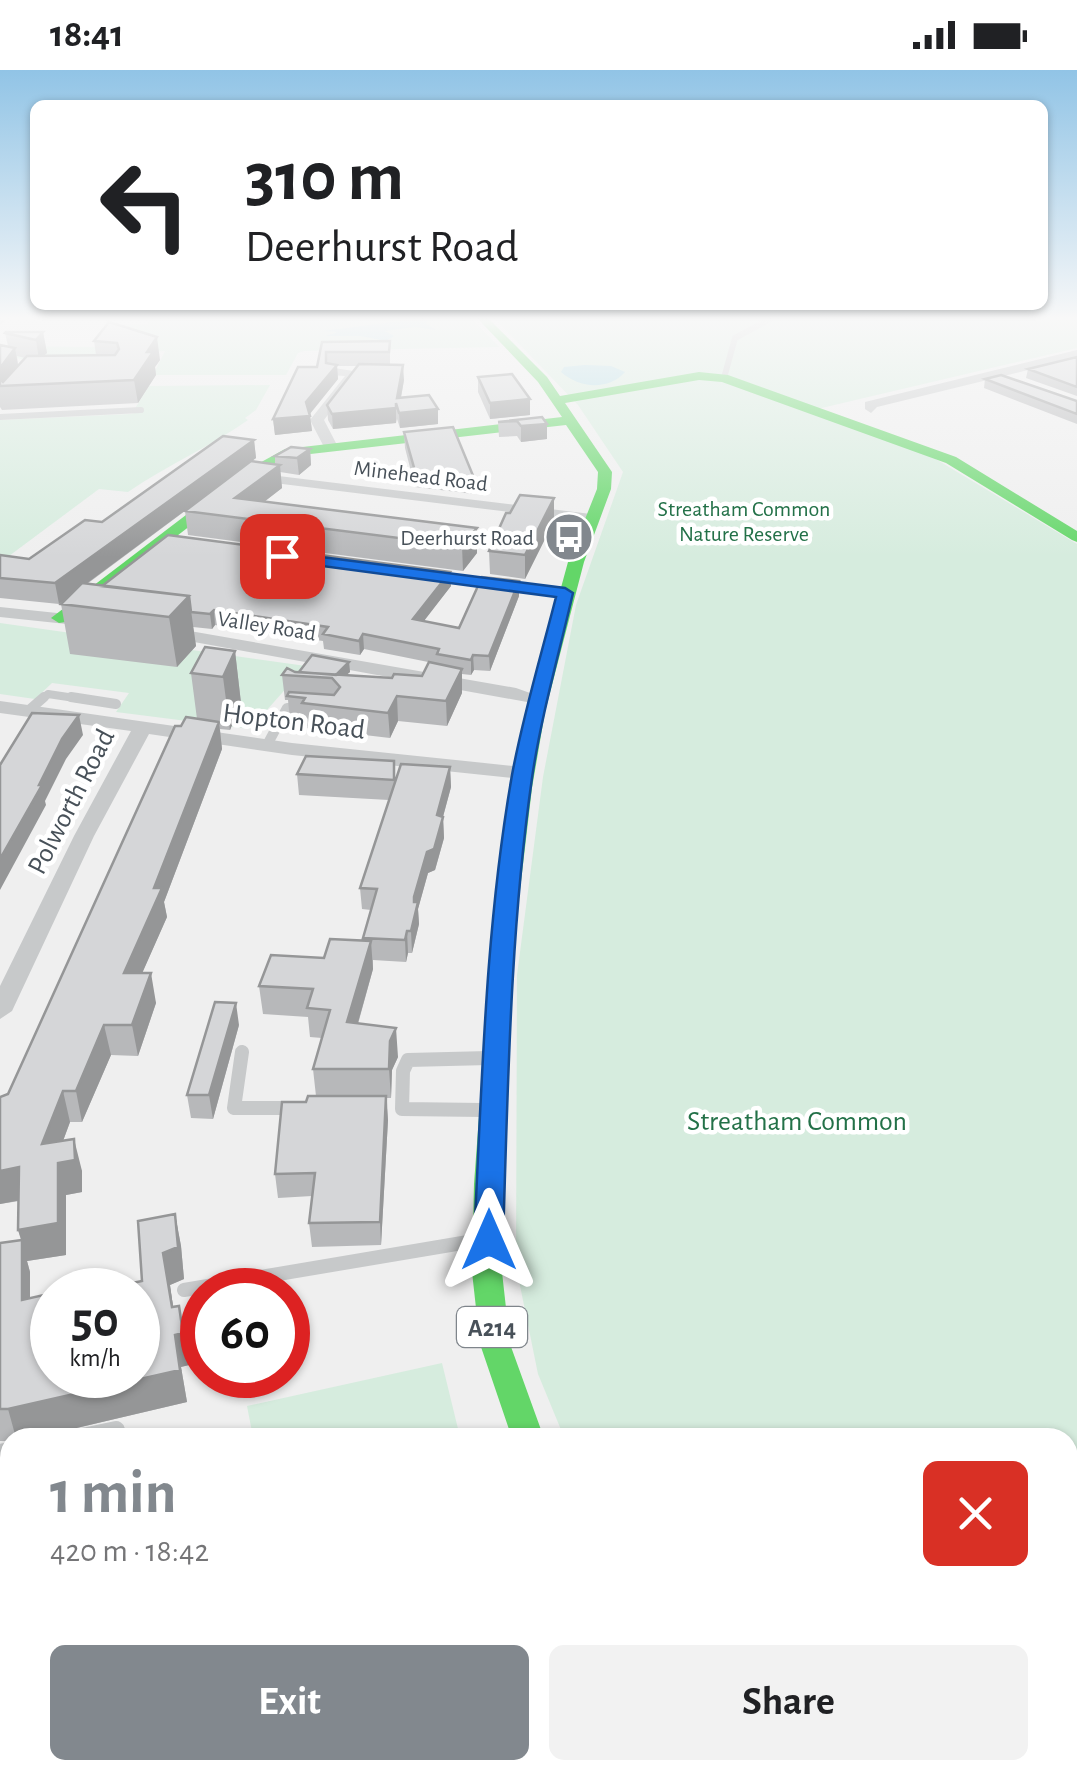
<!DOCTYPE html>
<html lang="en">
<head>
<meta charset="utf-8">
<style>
	:root { --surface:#fff; --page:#f2f2f2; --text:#202124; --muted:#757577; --accent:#82888e }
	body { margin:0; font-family:"Alegreya Sans",sans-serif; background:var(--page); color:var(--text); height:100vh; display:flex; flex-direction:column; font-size:38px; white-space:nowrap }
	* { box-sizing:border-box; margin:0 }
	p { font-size:32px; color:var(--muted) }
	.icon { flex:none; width:55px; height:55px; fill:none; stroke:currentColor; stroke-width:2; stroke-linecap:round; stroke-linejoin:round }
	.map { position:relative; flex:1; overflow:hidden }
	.panel { position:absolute; left:0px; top:1358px; width:1078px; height:352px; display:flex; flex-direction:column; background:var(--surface); border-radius:30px 30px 0 0; box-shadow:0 2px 8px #0004 }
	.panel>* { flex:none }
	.banner { position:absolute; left:30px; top:30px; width:1018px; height:210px; border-radius:15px; box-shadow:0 2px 8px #0004; background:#fff; color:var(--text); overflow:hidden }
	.speed { position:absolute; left:30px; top:1198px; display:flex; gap:20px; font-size:50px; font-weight:700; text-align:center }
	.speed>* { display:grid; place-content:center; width:130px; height:130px; border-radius:50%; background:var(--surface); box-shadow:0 2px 8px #0004; line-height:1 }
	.speed small { font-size:25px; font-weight:400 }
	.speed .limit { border:15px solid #d22; background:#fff; color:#111 }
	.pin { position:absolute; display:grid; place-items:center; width:85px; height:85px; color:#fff; margin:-42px; border-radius:20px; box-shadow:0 5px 15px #0006 }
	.me { position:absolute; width:110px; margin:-55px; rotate:0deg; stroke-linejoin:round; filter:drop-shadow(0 0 8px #0008) }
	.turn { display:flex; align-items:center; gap:35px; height:210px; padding:0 50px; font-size:45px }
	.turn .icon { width:130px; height:130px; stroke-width:2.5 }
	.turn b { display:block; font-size:70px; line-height:85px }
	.round { display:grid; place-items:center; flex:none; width:105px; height:105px; border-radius:15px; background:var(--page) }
	.headline { display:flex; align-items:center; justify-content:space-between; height:170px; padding:0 50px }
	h1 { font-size:60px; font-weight:700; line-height:75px; color:var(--accent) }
	.action { display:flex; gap:20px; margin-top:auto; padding:20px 50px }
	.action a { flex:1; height:115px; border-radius:15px; background:var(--accent); color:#fff; font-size:40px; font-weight:700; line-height:115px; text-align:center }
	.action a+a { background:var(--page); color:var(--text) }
	.status { display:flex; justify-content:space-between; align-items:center; height:70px; padding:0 50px; background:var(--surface); direction:ltr }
	.status svg { height:28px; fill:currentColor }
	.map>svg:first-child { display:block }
	.green { fill:#d6ecde }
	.water { fill:#afdbe4 }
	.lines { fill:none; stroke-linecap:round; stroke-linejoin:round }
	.lane-far4 { stroke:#c7c9ca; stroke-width:6 }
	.lane-far3 { stroke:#c7c9ca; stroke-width:8 }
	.lane-far2 { stroke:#c7c9ca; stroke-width:10 }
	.lane-far1 { stroke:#c7c9ca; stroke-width:14 }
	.lane { stroke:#c7c9ca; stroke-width:18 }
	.street { fill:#c7c9ca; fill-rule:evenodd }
	.fast { fill:#63d668; fill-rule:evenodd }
	.wall { fill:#b7b8ba; fill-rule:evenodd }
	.shaded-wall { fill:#959697 }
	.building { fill:#d5d6d8; stroke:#959697; stroke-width:2.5 }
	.route { fill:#1a73e8; stroke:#114b97; stroke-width:2.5 }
	.labels { text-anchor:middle; stroke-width:9; stroke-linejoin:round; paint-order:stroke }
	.far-street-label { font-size:22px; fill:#485159; stroke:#fff }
	.far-park-label { font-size:22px; fill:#237148; stroke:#fff }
	.far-poi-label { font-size:22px; fill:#485159; stroke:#fff; text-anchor:end }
	.shield { fill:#fff; stroke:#7f858b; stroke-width:2.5 }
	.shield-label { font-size:25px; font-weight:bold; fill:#485159 }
	.street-label { font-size:28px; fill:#485159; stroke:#fff }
	.park-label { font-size:28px; fill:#237148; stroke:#fff }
</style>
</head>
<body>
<div class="status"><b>18:41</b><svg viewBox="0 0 49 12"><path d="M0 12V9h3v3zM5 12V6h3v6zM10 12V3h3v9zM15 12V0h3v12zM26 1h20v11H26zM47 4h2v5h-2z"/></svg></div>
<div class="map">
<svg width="1077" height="1708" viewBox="0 0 1077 1708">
	<rect width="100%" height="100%" fill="#efefef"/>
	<!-- green -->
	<path class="green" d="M 150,248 L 471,248 L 499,277 L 304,281 L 298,283 L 286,305 L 153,305 L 165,281 C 109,284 56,306 0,282 L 0,276 L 98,277 L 106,256 L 147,255 Z
		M 494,248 L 1077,248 L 1077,278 L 813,340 L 929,385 L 1077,474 L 1077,1708 L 775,1708 L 770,1700 L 1068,1700 L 1068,1368 L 564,1367 L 538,1304 L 516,1196 L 517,905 L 543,707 L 576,535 L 623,402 L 578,335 Z
		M 270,315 L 256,340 L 245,348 L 248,350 C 210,377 167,395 128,422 L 99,419 L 9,486 L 0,485 L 0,350 L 130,344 L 143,341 L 134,340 L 149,316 Z
		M 0,553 L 306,596 L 250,659 L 116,642 L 129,623 L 52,613 L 35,629 L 0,624 Z
		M 442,1293 L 460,1367 L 253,1367 L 247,1336 Z"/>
	<!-- water -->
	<path class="water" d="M 423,248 L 428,248 L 426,254 L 436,260 L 415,257 L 385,261 L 394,266 L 386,271 L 361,266 L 326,266 L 338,262 L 324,261 Z
		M 585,295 L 611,296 L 625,302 C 608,321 579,318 561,302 L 564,297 Z"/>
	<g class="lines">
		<!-- lane-far4 -->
		<path class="lane-far4" d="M 724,308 L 735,268 L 772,248
			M 0,347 L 141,340"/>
		<!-- lane-far3 -->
		<path class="lane-far3" d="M 41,630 L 48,624 L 88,630"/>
		<!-- lane-far2 -->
		<path class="lane-far2" d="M 71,627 L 116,634
			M 28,641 L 44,627
			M 267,675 L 287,638 L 300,639"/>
		<!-- lane-far1 -->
		<path class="lane-far1" d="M 242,982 L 234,1038 L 293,1038
			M 483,1040 L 402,1039 L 403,1001 L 408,990 L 489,988
			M 184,1220 L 474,1171"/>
		<!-- lane -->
		<path class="lane" d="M 78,1368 L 116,1360
			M 0,1383 L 10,1381"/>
		<!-- street -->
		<path class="street" d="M 0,248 L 9,248 L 0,255 Z
			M 1077,280 L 1077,288 L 877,337 L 871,343 L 865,339 L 865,332 Z
			M 334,298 L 360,302 L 324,350 L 337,375 L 330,379 L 323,375 L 310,350 L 345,306 L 330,305 L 330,299 Z
			M 254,403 L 591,444 L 598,448 L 591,452 L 249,410 L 247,407 Z
			M 422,501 L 565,518 L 573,523 L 565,528 L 416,509 L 416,503 Z
			M 0,537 L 76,545 L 84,550 L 76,555 L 0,547 Z
			M 167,557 L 516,618 L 547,629 L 538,634 L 161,566 L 158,562 Z
			M 0,631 L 292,673 L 523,697 L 533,703 L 523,709 L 292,685 L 149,664 L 94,766 L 12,941 L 0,949 L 0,916 L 74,766 L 131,661 L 0,643 Z
			M 416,1700 L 455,1700 L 458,1708 L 419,1708 Z"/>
		<!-- fast -->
		<path class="fast" d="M 477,248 L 488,248 L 547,307 L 560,326 L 699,302 L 728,305 L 956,387 L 1077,461 L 1077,472 L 1072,470 L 946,393 L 722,312 L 699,310 L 565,333 L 612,402 L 611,419 L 584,492 L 545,642 L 532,718 L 514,871 L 502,1114 L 502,1202 L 510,1274 L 544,1368 L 512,1368 L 480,1274 L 472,1202 L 474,1114 L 492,871 L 512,718 L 527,642 L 568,492 L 597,419 L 598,402 L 566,355 L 293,386 L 251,409 L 65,552 L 59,553 L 51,548 L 241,403 L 285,379 L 562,347 L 538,312 Z
			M 692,1700 L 731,1700 L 734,1708 L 695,1708 Z"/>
	</g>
	<!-- wall -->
	<path class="wall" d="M 109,252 L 160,290 L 155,297 L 156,305 L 138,333 L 2,340 L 0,337 L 0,275 L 8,276 L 5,263 L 43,262 L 47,283 L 44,285 L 96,285 L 94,271 ZM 17,286 L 25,288 L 18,295 Z
		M 390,271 L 390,295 L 404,310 L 401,328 L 438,354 L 400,358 L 397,349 L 396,353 L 333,359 L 328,350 L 327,335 L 357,296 L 337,296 L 338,309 L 310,344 L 312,361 L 275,365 L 273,349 L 317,297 L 322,272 Z
		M 1077,287 L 1077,326 L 1026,308 L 1028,299 Z
		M 478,307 L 530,329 L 530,345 L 490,349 L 478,322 Z
		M 985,309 L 1077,331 L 1077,354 L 984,318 Z
		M 542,347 L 547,354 L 547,369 L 521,372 L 517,366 L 499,367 L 498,352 Z
		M 404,362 L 474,408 L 474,424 L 415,417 L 405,378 Z
		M 254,370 L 256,388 L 252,391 L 275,394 L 275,386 L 310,379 L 311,395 L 299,405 L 280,402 L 282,418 L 264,432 L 477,458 L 477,483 L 463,501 L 188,465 L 185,441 L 87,514 L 102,516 L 451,516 L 423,551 L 459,558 L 519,511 L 519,526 L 490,601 L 474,600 L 471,605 L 462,604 L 462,623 L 447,656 L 398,651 L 390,668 L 305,658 L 304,653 L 290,651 L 288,630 L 285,630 L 282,605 L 295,602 L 349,592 L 350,602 L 346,605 L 392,608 L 422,606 L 438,594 L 364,579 L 360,585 L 324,579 L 323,571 L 215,555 L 212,559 L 193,557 L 196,576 L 177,597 L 70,584 L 61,534 L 66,529 L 59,534 L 0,528 L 0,485 L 29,489 L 102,452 Z
		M 554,451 L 525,509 L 490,504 L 489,481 Z
		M 235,581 L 241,633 L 230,660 L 220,659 L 222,679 L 164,832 L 167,847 L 142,903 L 156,933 L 138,986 L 111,985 L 82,1052 L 70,1052 L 63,1071 L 82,1101 L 82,1122 L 66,1125 L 66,1185 L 27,1191 L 30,1202 L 30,1228 L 50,1230 L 142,1211 L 175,1144 L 181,1176 L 184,1209 L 170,1215 L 173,1237 L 185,1268 L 189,1295 L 181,1297 L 187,1332 L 34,1368 L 10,1368 L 10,1371 L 0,1371 L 0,1173 L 21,1170 L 18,1160 L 19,1131 L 0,1134 L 0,1027 L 8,1024 L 181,656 L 197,649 L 191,603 Z
		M 394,691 L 395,712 L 450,697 L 451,717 L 443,747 L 444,768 L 435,800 L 428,803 L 418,839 L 419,854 L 412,883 L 408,883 L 406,892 L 373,890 L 373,899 L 358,954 L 398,987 L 392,1000 L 391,1028 L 387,1028 L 388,1050 L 381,1175 L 312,1177 L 309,1153 L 312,1126 L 278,1128 L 275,1104 L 306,1032 L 316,1026 L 313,999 L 322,968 L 310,967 L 308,947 L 263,944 L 259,916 L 363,871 L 371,840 L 362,839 L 360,818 L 389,730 L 299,725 L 297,704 Z
		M 239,955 L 213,1049 L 191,1048 L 187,1025 Z
		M 500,1700 L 584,1700 L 584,1708 L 503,1708 Z"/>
	<!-- shaded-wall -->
	<path class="shaded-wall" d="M 43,262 L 47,283 L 39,290 L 36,270 Z
		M 157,267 L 160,290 L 155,297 L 156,305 L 138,333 L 134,310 L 147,282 Z
		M 15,278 L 19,301 L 0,313 L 0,298 Z
		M 337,295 L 338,309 L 308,346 L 310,346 L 312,361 L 275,365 L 273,349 L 327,306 Z
		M 403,295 L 404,310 L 398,343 L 397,328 Z
		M 530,329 L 530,345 L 490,349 L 490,333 Z
		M 396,333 L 396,353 L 333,359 L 332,344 Z
		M 438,339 L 438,354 L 400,358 L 399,343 Z
		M 547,354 L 547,369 L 521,372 L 521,356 Z
		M 254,370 L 256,388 L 59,534 L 55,513 Z
		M 310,379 L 311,395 L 299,405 L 297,388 Z
		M 280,395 L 282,418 L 243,448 L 235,428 Z
		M 554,428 L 554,451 L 525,509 L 525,485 Z
		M 477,458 L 477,483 L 463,501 L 462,476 Z
		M 450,502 L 451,516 L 414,564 L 413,549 Z
		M 519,511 L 519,526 L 490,601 L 489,586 Z
		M 189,526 L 196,576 L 177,597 L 169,547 Z
		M 214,540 L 215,555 L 212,559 L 210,544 Z
		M 363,564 L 364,579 L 360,585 L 359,571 Z
		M 235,581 L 241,633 L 230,660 L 223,607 Z
		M 473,585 L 474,600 L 471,605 L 471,590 Z
		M 349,592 L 350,602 L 336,614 L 336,605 Z
		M 462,599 L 462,623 L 447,656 L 446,631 Z
		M 397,626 L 398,651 L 390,668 L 388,643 Z
		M 79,645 L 83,665 L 66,689 L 45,731 L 46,735 L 0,820 L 0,789 L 62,669 Z
		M 219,652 L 222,679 L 164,832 L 167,847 L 129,933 L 124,903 L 154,818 Z
		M 450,697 L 451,717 L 438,765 L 437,745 Z
		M 443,747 L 444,768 L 435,800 L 428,803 L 418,839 L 419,854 L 412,883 L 411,861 L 414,827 L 427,782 Z
		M 407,861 L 408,883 L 406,892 L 405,870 Z
		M 371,871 L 373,899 L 350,981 L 347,952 Z
		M 151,903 L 156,933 L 138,986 L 132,955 Z
		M 236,933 L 239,955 L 213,1049 L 209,1025 Z
		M 104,955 L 111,985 L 82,1052 L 76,1021 Z
		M 396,958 L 398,987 L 392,1000 L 391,1028 L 389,999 L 390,971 Z
		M 63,1021 L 70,1052 L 50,1106 L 42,1074 Z
		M 386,1026 L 388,1050 L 381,1175 L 380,1152 Z
		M 74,1069 L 82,1101 L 82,1122 L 66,1125 L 66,1185 L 27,1191 L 30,1202 L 30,1262 L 22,1230 L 22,1172 L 18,1160 Z
		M 19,1097 L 27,1129 L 0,1134 L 0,1101 Z
		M 175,1144 L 181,1176 L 184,1209 L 170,1215 L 177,1264 L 179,1236 L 189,1295 L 181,1297 L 187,1332 L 34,1368 L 16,1368 L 8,1339 L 180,1300 L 163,1183 Z
		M 10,1474 L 10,1497 L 3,1475 Z
		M 10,1599 L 10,1649 L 0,1653 L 0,1602 Z
		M 558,1700 L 584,1700 L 584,1708 L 541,1708 Z"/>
	<!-- building -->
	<path class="building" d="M 109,252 L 157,267 L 147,282 L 153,282 L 134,310 L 0,316 L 0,309 L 3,312 L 27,286 L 115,285 L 119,279 L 117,273 L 94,271 Z
		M 6,262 L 43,262 L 36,270 L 5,263 Z
		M 390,271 L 389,282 L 326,282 L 326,293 L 337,295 L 306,332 L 310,346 L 273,349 L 298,297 L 317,297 L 322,272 Z
		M 0,275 L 15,278 L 0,298 Z
		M 1077,287 L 1077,317 L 1028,299 Z
		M 359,294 L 403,295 L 397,328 L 429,325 L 438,339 L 399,343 L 396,333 L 396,338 L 332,344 L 327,335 Z
		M 512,304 L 530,329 L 490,333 L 478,307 Z
		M 1001,305 L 1077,331 L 1077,344 L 985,309 Z
		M 542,347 L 547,354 L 521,356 L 517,351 L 498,352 Z
		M 453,357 L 474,408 L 415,401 L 404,362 Z
		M 223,366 L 254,370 L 55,513 L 0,508 L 0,485 L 29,489 L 85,450 L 102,452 Z
		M 291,377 L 310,379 L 297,388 L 275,386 Z
		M 251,391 L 280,395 L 235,428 L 477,458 L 462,476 L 185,441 Z
		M 520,425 L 554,428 L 525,485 L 489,481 L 506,443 L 510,443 Z
		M 168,465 L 450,502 L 413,549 L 459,558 L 482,507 L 519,511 L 489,586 L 473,585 L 471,590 L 437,584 L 439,579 L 363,564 L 359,571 L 323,564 L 328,557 L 214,540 L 210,544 L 191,542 L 189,526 L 102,516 Z
		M 82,513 L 189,526 L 169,547 L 61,534 Z
		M 205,577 L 235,581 L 223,607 L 191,603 Z
		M 312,585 L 349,592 L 336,605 L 299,602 Z
		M 429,592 L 462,599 L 446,631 L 397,626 L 388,643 L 302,633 L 305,628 L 287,626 L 289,622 L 334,625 L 340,617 L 332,608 L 282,605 L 287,598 L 295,602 L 392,608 L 394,604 L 422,606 Z
		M 32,643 L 79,645 L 62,669 L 39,715 L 42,715 L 0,789 L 0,695 Z
		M 186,647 L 219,652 L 154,818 L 162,818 L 124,903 L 151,903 L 132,955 L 104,955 L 76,1021 L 63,1021 L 42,1074 L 74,1069 L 75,1090 L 58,1093 L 58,1153 L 18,1160 L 19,1097 L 0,1101 L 0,1027 L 8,1024 L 175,656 L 181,656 Z
		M 306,686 L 394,691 L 394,710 L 297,704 Z
		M 401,694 L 450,697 L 437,745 L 443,747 L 434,779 L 427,782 L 414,827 L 414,832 L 418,832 L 411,861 L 407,861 L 405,870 L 363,868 L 377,819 L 360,818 Z
		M 330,869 L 371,871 L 347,952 L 396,958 L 390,971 L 389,999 L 313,999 L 330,940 L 307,938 L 313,919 L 259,916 L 271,885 L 324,888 Z
		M 215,932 L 236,933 L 209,1025 L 187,1025 Z
		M 308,1026 L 386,1026 L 380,1152 L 309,1153 L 315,1103 L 275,1104 L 282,1032 L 306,1032 Z
		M 175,1144 L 178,1177 L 163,1183 L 172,1237 L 179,1236 L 183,1263 L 175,1265 L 180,1300 L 8,1339 L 0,1339 L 0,1173 L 22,1170 L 22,1230 L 48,1224 L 48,1231 L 52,1230 L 52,1305 L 138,1305 L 138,1220 L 98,1220 L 142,1211 L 138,1151 Z
		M 10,1432 L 10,1474 L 3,1475 L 1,1435 Z
		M 10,1528 L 10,1599 L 0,1602 L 0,1531 Z
		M 231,1700 L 361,1700 L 363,1708 L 209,1708 Z
		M 515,1700 L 558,1700 L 541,1708 L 519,1708 Z"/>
	<!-- sky -->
	<linearGradient id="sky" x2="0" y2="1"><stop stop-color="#91c4e6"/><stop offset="0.51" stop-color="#f8f8f8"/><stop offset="1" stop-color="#f8f8f8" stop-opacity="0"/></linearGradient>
	<rect width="1077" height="487" fill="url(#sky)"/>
	<!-- route -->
	<path class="route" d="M 282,482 L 565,518 L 573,523 C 559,584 541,646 532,708 C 510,862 508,1016 503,1170 L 499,1178 L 489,1181 L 479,1178 L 474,1170 C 482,1015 485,859 512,705 C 523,645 541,586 556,527 L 277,490 L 277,483 Z"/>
	<!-- icons -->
	<defs>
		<g id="bus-disc" transform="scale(2.5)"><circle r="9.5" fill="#82888e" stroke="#fff"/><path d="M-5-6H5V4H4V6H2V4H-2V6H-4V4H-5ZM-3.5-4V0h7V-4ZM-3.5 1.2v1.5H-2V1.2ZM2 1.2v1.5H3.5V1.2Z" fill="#fff"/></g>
	</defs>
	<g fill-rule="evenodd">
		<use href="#bus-disc" x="569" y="467"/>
	</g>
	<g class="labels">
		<!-- far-street labels -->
		<g class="far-street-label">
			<text transform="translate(421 405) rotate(7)" y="8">Minehead Road</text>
			<text transform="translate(267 555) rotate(9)" y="8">Valley Road</text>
		</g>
		<!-- far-park labels -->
		<g class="far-park-label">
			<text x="744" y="446">Streatham Common<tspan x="744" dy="25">Nature Reserve</tspan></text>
		</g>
		<!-- far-poi labels -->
		<g class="far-poi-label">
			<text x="534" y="475">Deerhurst Road</text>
		</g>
		<!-- shield labels -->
		<rect class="shield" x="457" y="1237" width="70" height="40" rx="8"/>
		<g class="shield-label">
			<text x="492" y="1266">A214</text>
		</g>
		<!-- street labels -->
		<g class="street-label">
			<text transform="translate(294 650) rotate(7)" y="10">Hopton Road</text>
			<text transform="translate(70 731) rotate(-63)" y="10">Polworth Road</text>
		</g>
		<!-- park labels -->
		<g class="park-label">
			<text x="797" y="1060">Streatham Common</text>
		</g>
	</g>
</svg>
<div class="speed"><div>50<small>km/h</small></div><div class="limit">60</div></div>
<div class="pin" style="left:282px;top:486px;background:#d93025"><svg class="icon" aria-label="arrive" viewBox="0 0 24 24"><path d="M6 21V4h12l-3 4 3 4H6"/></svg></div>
<svg class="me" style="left:489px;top:1170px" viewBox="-20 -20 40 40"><path d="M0-17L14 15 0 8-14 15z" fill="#1a73e8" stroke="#fff" stroke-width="4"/></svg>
<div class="banner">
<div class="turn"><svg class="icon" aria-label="left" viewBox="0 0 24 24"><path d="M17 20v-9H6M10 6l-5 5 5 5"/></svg><div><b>310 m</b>Deerhurst Road</div></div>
</div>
<section class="panel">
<div class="headline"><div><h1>1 min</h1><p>420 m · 18:42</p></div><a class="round" style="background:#d93025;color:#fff"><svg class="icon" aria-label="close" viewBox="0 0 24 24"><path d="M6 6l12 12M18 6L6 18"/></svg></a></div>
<div class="action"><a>Exit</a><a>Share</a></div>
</section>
</div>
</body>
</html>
